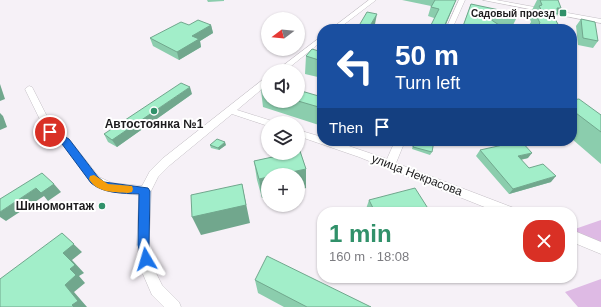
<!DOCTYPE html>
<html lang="en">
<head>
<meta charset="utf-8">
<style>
	:root { --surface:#fff; --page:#f2f2f3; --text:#2b2b33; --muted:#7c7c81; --accent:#31916a }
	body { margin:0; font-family:Helvetica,sans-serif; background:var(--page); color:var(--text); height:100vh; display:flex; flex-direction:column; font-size:15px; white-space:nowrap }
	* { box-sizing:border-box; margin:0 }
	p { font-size:13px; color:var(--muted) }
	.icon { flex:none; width:22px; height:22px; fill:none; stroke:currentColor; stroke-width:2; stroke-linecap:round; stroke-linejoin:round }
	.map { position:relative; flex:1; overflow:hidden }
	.panel { position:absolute; left:317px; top:207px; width:260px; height:76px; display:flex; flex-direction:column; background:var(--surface); border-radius:16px; box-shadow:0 1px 3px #0004 }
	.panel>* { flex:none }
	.top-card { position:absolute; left:317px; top:24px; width:260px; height:122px; border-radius:16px; box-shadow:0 1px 3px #0004; background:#1a4fa0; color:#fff; overflow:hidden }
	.needle { width:26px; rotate:254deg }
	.tools { position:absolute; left:261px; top:12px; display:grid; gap:8px }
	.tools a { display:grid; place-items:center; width:44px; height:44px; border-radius:50%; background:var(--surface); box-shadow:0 1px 3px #0004; font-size:20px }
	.pin { position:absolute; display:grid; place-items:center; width:34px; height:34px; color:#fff; margin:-17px; border:2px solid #fff; border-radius:50%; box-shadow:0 1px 4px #0007 }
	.me { position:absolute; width:44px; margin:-22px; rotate:353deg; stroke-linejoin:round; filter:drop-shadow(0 0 3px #0008) }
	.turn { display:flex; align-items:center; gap:14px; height:84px; padding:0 12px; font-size:18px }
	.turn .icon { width:52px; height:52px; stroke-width:2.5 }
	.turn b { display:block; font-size:28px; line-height:34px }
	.then { display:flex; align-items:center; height:38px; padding:0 12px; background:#0003; gap:8px; font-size:15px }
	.round { display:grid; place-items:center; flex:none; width:42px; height:42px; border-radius:16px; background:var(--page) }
	.head { display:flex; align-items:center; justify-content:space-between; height:68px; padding:0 12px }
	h1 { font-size:24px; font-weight:700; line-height:30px; color:var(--accent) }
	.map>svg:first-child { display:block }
	.green { fill:#debae4 }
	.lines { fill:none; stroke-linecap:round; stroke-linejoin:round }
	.minor-casing { stroke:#c5c0c6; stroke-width:1 }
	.minor { fill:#fff; fill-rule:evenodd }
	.wall { fill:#8bcdad }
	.shaded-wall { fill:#71a78d }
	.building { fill:#a2eec9; stroke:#71a78d }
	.route { fill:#1a73e8; stroke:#114b97 }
	.slow { fill:#f59e0b }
	.poi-dot { fill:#31916a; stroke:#fff; stroke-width:1.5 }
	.labels { text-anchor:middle; stroke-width:4; stroke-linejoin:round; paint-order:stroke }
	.far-poi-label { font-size:10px; font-weight:bold; fill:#1d1c1e; stroke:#fff; text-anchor:end }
	.poi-label { font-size:12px; font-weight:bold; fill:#1d1c1e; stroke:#fff }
	.street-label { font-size:12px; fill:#1d1c1e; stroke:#fff }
</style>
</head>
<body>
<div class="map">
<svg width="601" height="307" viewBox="0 0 601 307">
	<rect width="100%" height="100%" fill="#f6f1f7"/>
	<!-- green -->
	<path class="green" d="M 601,220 L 601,243 L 572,230 Z
		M 601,279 L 601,307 L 578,307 L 565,292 Z"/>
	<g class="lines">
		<!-- minor casing -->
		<g class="minor-casing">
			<path id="minor" d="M 369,0 L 376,0 L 338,29 L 331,29 Z
				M 459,0 L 465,0 L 452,29 L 446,29 Z
				M 483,0 L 496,0 L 601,19 L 601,23 Z
				M 322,36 L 322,41 L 285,71 L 276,71 Z
				M 265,78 L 268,78 L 268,84 L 237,110 L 272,121 L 274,123 L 268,123 L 268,126 L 232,114 L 170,165 L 158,177 L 151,191 L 149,245 L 155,271 L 162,285 L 179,302 L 181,307 L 164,307 L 152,295 L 142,272 L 137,245 L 139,195 L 112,192 L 102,189 L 91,183 L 63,143 L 47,134 L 25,89 L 29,86 L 32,87 L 54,130 L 69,139 L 99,177 L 112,183 L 142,186 L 150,171 L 162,159 Z
				M 298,130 L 322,137 L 322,141 L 334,141 L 387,159 L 395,141 L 405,141 L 396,163 L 514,208 L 516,212 L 497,212 L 359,157 L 298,136 Z
				M 572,230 L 601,242 L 601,254 L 572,242 Z"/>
		</g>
		<!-- minor -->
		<use href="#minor" class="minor"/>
	</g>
	<!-- wall -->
	<path class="wall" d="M 207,0 L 224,0 L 224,1 L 208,2 Z
		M 402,0 L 456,0 L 444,29 L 434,18 L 428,16 L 431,6 Z
		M 537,0 L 556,0 L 558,14 L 555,19 L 559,26 L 557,29 L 529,29 L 530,27 L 529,25 L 531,22 L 529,16 Z
		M 471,4 L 518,15 L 512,27 L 462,29 Z
		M 581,19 L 598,41 L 593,48 L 578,45 L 576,26 Z
		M 189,25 L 211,25 L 213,33 L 200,41 L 201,47 L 179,60 L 153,46 L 150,38 Z
		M 322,52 L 322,78 L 305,74 L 306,56 Z
		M 268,82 L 268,101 L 298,101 L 322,97 L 322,126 L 263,107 L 261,90 Z
		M 192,94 L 117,147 L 108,142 L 104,134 Z
		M 572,100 L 601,115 L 601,164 L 572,139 Z
		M 414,141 L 432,152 L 430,155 L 412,149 Z
		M 210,145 L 226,145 L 219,150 L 211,148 Z
		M 480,150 L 528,158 L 521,160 L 529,168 L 551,182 L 509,194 L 476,156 Z
		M 300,151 L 306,169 L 306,188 L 298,190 L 298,175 L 268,175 L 268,197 L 262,198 L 257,180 L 254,161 L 291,153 L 298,153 L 298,152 Z
		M 369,200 L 429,210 L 428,212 L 365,212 Z
		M 255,280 L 371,307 L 284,307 L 258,293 Z"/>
	<!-- shaded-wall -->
	<path class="shaded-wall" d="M 456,0 L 444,29 L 443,29 Z
		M 557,8 L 561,8 L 558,14 L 556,13 L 547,29 Z
		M 377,14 L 375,24 L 372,29 L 368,29 Z
		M 211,25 L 213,33 L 200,41 L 201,47 L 179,60 L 177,52 L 192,36 Z
		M 0,84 L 5,99 L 0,101 Z
		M 190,87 L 192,94 L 117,147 L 112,140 Z
		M 0,113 L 3,116 L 7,127 L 0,130 Z
		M 225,142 L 226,145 L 219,150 L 218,148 Z
		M 532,153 L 528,158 L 514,161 L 518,156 Z
		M 306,169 L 306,188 L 298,190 L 298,175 L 277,175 Z
		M 556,176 L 551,182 L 509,194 L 513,189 Z
		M 268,177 L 268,197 L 262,198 L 259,179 Z
		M 54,184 L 61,192 L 48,201 L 44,196 L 6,221 L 0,217 L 0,212 L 36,188 Z
		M 242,184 L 250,223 L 201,235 L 192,217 Z
		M 429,210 L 428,212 L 420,212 Z
		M 62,233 L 82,252 L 72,260 L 84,273 L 79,276 L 85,283 L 74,292 L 87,307 L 74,307 L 72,305 L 65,285 L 70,269 L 63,253 Z"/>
	<!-- building -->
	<path class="building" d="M 435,0 L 456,0 L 443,29 L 429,29 L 439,9 L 431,7 Z
		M 540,0 L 558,0 L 561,8 L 557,8 L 558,14 L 556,13 L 554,17 L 559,26 L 556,28 L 556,29 L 538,29 L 537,26 L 540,23 L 537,17 L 539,16 L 538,13 L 541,14 L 539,11 L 542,11 L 539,6 L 542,5 Z
		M 471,4 L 518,14 L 518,15 L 487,17 L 505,29 L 462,29 Z
		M 367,12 L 377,14 L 368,29 L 357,29 Z
		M 581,19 L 595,22 L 598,41 L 583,38 Z
		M 198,20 L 211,25 L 192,36 L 199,39 L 177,52 L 150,38 L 181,22 L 189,25 Z
		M 312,49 L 322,52 L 322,61 L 306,56 Z
		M 268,82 L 268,92 L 261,90 Z
		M 181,83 L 190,87 L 112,140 L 104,134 Z
		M 298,90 L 322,97 L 322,108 L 298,101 Z
		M 579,99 L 601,115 L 601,132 L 572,110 L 572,100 Z
		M 217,139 L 225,142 L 218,148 L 210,145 Z
		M 415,141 L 434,141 L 432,152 L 413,147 Z
		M 521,141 L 532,153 L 518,156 L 529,168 L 543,164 L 556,176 L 513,189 L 480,150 Z
		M 300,151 L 306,169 L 277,175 L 268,175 L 268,177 L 259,179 L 254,161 L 291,153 L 298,153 L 298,152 Z
		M 42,173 L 54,184 L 41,193 L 36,188 L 0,212 L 0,199 Z
		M 242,184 L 246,205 L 192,217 L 191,195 Z
		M 415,188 L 429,210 L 420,212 L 375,212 L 369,200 Z
		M 62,233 L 74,244 L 63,253 L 75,265 L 70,269 L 76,275 L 65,285 L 78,301 L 72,305 L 74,307 L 0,307 L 0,279 Z
		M 267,256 L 371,307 L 307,307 L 255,280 Z"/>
	<!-- route -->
	<path class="route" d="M 50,129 L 69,139 L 98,177 L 104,182 L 148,188 L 150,191 L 149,245 L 152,259 L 150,263 L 146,265 L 142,263 L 138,245 L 139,194 C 123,193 104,194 91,183 L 62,144 L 47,134 L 46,132 Z"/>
	<!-- slow -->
	<path class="slow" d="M 94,175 L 108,184 L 132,186 L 133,189 L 132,192 L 128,193 C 114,192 97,193 89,179 L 90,176 Z"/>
	<!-- markers -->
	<g class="poi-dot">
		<rect x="559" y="9" width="8" height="8" rx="2"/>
		<circle cx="154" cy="111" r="4"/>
		<circle cx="102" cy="206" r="4"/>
	</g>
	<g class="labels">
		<!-- far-poi labels -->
		<g class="far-poi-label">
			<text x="555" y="17">Садовый проезд</text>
		</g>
		<!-- poi labels -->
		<g class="poi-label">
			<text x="154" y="128">Автостоянка №1</text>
			<text x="94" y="210" text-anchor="end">Шиномонтаж</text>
		</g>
		<!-- street labels -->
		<g class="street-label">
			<text transform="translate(417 175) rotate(21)" y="4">улица Некрасова</text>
		</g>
	</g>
</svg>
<div class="tools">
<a><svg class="needle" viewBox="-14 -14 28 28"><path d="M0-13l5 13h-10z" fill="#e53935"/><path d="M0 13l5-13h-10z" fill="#7c7c81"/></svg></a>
<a><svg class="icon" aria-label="sound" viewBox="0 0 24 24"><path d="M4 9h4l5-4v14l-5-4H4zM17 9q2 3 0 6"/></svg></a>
<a><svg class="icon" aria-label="layers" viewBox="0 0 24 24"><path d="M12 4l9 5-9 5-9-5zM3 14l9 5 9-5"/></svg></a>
<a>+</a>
</div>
<div class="pin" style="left:50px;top:132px;background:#d93025"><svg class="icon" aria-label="arrive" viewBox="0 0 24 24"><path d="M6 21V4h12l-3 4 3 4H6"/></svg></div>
<svg class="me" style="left:146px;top:259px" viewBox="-20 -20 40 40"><path d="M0-17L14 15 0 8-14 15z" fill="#1a73e8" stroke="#fff" stroke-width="4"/></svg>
<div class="top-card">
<div class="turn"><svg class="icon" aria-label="left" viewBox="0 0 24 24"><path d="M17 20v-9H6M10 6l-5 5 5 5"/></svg><div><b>50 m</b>Turn left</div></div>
<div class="then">Then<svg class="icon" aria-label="arrive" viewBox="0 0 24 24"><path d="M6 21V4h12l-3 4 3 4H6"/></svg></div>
</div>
<section class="panel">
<div class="head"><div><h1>1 min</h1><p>160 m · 18:08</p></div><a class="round" style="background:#d93025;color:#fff"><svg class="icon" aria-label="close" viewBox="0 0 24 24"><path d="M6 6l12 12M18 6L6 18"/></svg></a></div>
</section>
</div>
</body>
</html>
